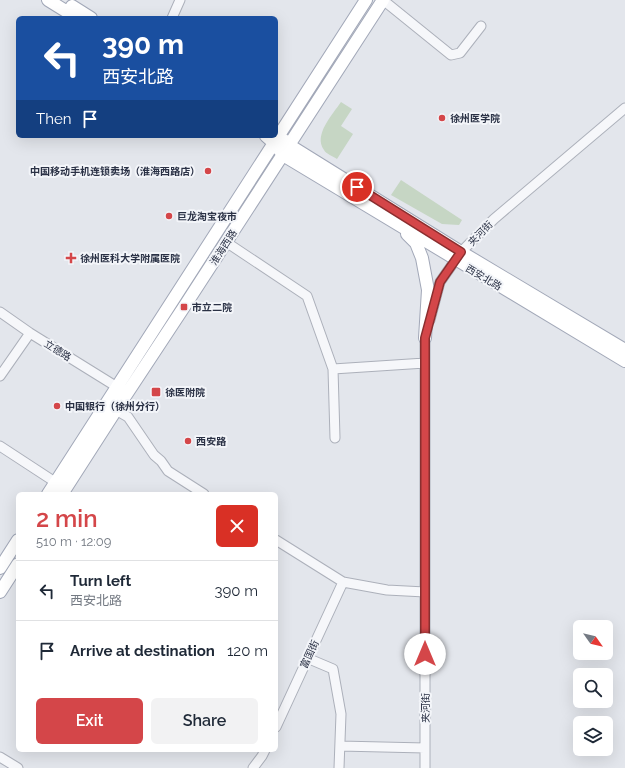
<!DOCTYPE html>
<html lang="en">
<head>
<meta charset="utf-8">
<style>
	:root { --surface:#fff; --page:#f2f2f3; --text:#1f2937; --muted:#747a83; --line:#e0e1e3; --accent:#d44649 }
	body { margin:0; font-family:Raleway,"Noto Sans SC",sans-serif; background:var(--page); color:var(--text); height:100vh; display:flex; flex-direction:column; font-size:15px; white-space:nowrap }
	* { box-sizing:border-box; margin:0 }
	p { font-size:13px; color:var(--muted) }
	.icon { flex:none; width:22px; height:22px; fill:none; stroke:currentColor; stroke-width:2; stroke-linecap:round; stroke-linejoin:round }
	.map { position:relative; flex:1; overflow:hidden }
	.side { position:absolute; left:16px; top:492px; width:262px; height:260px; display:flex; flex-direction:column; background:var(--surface); border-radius:6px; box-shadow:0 4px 16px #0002 }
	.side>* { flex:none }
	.banner { position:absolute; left:16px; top:16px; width:262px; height:122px; border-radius:6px; box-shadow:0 4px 16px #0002; background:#1a4fa0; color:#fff; overflow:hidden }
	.needle { width:26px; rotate:124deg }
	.tools { position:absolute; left:573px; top:620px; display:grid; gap:8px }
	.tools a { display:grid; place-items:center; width:40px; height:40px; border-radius:6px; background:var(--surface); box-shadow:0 4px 16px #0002; font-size:20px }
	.pin { position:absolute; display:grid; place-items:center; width:34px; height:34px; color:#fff; margin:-17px; border:2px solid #fff; border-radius:50%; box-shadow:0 1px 4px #0007 }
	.me { position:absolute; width:44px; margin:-22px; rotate:0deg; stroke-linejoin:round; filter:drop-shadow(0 0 3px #0008) }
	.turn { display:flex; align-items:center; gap:14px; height:84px; padding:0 20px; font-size:18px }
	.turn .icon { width:52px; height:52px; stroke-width:2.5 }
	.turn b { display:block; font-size:28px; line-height:34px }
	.then { display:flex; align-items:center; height:38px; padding:0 20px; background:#0003; gap:8px; font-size:15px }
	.round { display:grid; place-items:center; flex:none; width:42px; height:42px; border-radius:6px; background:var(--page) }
	.head { display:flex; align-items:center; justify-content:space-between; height:68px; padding:0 20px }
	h1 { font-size:24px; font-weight:600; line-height:30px; color:var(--accent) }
	.button { display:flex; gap:8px; margin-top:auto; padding:8px 20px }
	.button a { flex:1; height:46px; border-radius:6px; background:var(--accent); color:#fff; font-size:16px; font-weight:600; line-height:46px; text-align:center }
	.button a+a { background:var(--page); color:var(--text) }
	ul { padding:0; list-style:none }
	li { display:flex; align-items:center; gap:12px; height:60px; padding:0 20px; border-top:1px solid var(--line) }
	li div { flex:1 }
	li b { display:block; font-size:15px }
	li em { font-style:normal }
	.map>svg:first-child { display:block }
	.green { fill:#c6d6c4 }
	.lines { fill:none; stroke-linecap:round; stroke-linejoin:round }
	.minor-casing { stroke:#acb0ba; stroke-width:11 }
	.major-casing { stroke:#a2a8b8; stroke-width:14 }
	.minor { stroke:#f6f7fa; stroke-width:9 }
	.major { stroke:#fff; stroke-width:12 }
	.route-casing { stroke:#8a2e2f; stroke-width:10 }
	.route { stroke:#d44649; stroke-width:7 }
	.poi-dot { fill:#d44649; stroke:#f3f5f9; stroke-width:1.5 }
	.labels { text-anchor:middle; stroke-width:4; stroke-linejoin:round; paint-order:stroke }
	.poi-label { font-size:10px; font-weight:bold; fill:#2a3145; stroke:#f3f5f9; text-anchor:start }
	.street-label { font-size:10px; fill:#2a3145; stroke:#f3f5f9 }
</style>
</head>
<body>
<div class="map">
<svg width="625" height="768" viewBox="0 0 625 768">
	<rect width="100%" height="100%" fill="#e3e6ec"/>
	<!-- green -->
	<path class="green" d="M 341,102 L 352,109 L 341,126 L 353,134 L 337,159 C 333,156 326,154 324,150 C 313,135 333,114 341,102 Z
		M 401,180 L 462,220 L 459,225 L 442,224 L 391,195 Z"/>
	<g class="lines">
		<!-- minor casing -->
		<g class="minor-casing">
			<path id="minor" d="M 383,0 L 451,55 L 460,53 L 481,26
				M 172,18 L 180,0
				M 226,242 L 307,296 L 333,369 L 335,438
				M 0,312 L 30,333 L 117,387
				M 430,320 L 440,282 L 461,252 L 494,219 L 625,108
				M 333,369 L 425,363
				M 0,376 L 30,333
				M 116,410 L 128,417 L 154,455 L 161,461 L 168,471 L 204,494
				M 0,446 L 55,482
				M 276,540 L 343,582 L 387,590 L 425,592
				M 307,658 L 333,669 L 341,714 L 339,768
				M 276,727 L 343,582
				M 340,746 L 425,748
				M 0,757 L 18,768
				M 253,768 L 262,756 L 265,750
				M 425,768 L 425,338 L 426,333"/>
		</g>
		<!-- major casing -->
		<g class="major-casing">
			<path id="major" d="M 48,0 L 77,18
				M 72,6 L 91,18
				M 266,136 L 274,143 L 283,155 L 625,361
				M 284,140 L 289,145 L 461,252 L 625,350
				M 407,234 L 416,243 L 422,258 L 428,290 L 425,338
				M 48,494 L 366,0
				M 62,494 L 116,410 L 184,307 L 383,0
				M 0,568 L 18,540
				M 0,592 L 18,564"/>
		</g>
		<!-- minor -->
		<use href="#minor" class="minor"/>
		<!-- major -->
		<use href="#major" class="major"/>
	</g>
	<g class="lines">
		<!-- route casing -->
		<g class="route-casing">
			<path id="route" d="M 357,187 L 461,252 L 440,282 L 425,338 L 425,654"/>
		</g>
		<!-- route -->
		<use href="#route" class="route"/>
	</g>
	<!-- markers -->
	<g class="poi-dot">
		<circle cx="442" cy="118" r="4"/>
		<circle cx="208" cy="171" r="4"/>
		<circle cx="169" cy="216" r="4"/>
		<path d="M69 252h4v4h4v4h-4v4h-4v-4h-4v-4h4z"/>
		<rect x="180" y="303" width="8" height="8" rx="2"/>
		<rect x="151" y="387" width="10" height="10" rx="2"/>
		<circle cx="57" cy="406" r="4"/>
		<circle cx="188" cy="441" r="4"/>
	</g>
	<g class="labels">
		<!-- poi labels -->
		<g class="poi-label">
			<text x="450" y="122">徐州医学院</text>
			<text x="200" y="175" text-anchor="end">中国移动手机连锁卖场（淮海西路店）</text>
			<text x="177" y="220">巨龙淘宝夜市</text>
			<text x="80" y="262">徐州医科大学附属医院</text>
			<text x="192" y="311">市立二院</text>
			<text x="165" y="396">徐医附院</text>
			<text x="65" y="410">中国银行（徐州分行）</text>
			<text x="196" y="445">西安路</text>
		</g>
		<!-- street labels -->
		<g class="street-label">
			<text transform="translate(480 233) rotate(-45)" y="4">夹河街</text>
			<text transform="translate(223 247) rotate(-57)" y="4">淮海西路</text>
			<text transform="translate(484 277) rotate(31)" y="4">西安北路</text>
			<text transform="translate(58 350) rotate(32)" y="4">立德路</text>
			<text transform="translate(309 654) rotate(-65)" y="4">富国街</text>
			<text transform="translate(425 708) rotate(-90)" y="4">夹河街</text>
		</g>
	</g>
</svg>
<div class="tools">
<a><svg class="needle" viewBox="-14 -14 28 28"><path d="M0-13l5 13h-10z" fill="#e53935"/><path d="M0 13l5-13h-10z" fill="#747a83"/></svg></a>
<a><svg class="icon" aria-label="search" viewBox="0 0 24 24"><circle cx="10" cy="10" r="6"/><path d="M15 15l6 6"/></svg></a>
<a><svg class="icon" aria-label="layers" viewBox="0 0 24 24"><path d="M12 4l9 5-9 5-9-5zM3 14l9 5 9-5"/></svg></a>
</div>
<div class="pin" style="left:357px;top:187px;background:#d93025"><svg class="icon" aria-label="arrive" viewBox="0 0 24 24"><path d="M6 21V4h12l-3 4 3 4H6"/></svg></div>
<svg class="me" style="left:425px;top:654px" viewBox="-20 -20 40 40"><circle r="19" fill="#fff"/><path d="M0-13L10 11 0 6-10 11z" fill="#d44649"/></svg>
<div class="banner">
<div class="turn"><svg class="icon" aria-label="left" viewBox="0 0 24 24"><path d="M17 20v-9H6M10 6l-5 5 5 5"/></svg><div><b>390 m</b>西安北路</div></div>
<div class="then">Then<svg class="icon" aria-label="arrive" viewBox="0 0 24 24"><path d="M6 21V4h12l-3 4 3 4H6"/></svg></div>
</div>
<section class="side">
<div class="head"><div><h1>2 min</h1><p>510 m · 12:09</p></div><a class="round" style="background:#d93025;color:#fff"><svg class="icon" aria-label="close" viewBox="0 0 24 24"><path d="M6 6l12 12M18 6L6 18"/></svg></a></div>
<ul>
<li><svg class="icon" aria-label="left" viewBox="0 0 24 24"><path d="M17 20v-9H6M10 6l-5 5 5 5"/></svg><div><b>Turn left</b><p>西安北路</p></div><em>390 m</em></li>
<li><svg class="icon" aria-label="arrive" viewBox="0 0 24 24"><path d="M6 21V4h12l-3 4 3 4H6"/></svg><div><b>Arrive at destination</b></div><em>120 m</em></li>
</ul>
<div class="button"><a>Exit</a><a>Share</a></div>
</section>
</div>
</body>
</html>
